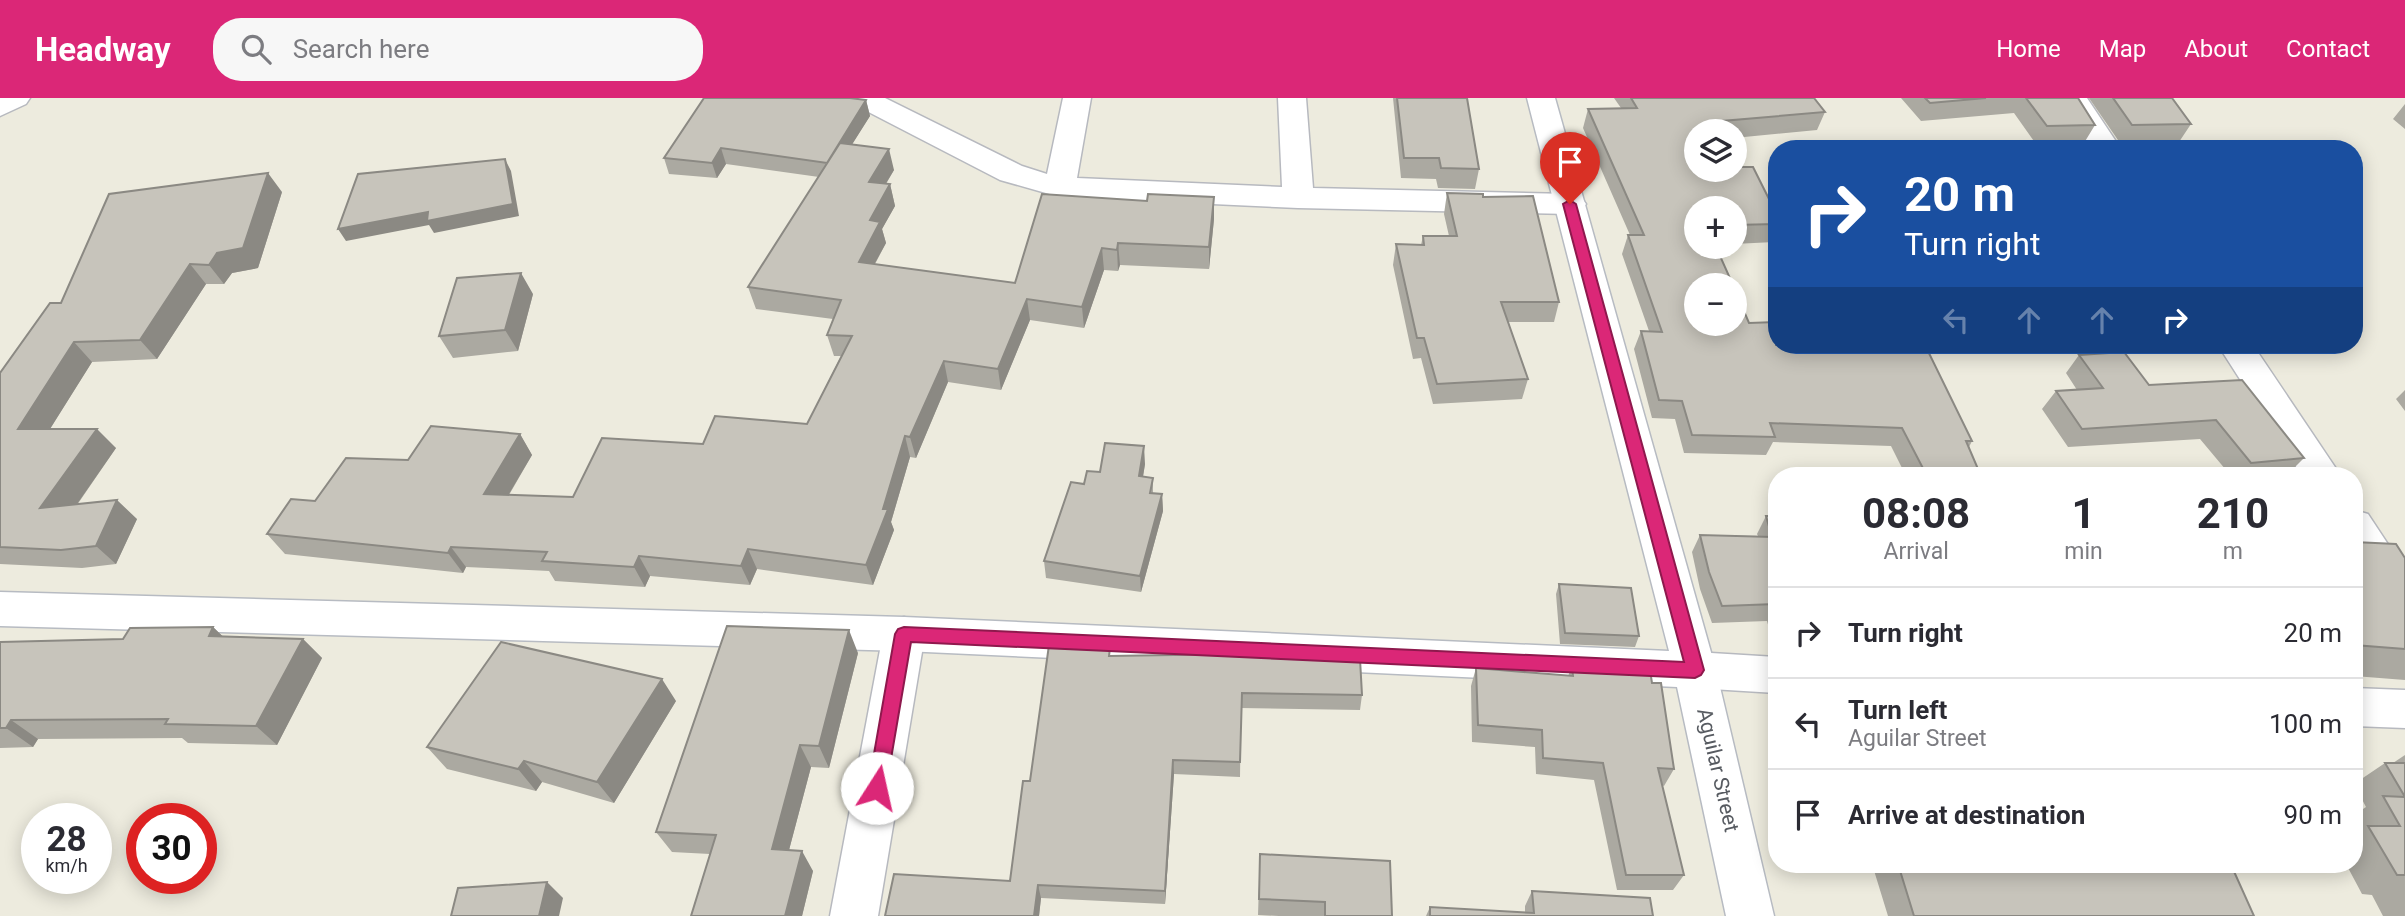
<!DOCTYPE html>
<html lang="en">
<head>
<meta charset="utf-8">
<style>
	:root { --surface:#fff; --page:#f7f7f7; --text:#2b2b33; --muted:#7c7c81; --line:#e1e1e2; --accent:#db2777 }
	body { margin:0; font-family:Roboto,sans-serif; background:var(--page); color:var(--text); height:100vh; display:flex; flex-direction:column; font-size:26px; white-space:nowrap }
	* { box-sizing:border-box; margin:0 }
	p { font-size:23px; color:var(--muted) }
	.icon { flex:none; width:38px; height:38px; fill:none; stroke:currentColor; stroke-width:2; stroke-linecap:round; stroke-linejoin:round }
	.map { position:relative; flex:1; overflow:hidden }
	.details { position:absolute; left:1768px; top:369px; width:595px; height:406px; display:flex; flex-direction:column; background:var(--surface); border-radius:28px; box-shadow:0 4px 18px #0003 }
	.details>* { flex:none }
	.banner { position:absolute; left:1768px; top:42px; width:595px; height:214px; border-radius:28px; box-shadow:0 4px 18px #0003; background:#1a4fa0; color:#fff; overflow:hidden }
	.buttons { position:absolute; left:1684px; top:21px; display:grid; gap:14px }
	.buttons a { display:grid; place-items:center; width:63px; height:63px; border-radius:50%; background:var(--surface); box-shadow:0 4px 18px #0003; font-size:35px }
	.speed { position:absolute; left:21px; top:705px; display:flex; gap:14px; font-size:35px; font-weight:700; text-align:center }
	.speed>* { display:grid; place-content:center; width:91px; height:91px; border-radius:50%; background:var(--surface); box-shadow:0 4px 18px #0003; line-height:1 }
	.speed small { font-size:18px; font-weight:400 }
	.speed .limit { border:10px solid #d22; background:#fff; color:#111 }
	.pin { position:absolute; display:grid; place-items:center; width:60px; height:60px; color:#fff; margin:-72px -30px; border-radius:50% 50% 50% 0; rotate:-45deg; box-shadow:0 0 7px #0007 }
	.pin .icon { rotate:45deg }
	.me { position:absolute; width:77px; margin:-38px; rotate:10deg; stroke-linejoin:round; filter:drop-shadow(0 0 5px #0008) }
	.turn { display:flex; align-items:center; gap:24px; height:147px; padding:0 21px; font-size:32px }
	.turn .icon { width:91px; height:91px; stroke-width:2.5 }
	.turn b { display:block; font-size:49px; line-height:60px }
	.lanes { display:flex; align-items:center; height:66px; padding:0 21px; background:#0003; justify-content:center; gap:35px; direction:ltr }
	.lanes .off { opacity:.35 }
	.eta { display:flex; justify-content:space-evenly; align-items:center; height:119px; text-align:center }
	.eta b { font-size:42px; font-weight:700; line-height:49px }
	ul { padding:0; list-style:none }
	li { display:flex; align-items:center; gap:21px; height:91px; padding:0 21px; border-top:2px solid var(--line) }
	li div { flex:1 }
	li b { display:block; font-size:26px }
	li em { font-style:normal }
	header { display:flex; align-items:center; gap:42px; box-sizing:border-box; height:98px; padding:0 35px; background:var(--accent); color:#fff }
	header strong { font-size:33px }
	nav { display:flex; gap:38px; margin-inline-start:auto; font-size:24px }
	.search { width:490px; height:63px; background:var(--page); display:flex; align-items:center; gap:18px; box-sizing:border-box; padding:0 24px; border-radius:28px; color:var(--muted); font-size:26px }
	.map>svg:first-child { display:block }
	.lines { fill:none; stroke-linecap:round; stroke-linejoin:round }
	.street-casing { stroke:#b7b9bf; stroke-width:3 }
	.secondary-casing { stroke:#b7bbc2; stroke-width:3 }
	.street { fill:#fff; fill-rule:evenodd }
	.secondary { fill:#fff; fill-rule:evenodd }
	.wall { fill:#aba9a1 }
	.shaded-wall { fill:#8b8983 }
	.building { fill:#c7c4bb; stroke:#8b8983; stroke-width:2 }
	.route { fill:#db2777; stroke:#8e194d; stroke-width:2 }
	.labels { text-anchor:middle; stroke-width:6; stroke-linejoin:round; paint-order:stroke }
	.street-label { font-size:21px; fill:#575b61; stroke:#fff }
</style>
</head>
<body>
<header>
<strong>Headway</strong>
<div class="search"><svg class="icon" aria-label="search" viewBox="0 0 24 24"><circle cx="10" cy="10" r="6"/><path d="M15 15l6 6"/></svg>Search here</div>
<nav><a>Home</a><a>Map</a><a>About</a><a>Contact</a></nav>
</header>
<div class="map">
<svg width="2405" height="818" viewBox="0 0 2405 818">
	<rect width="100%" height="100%" fill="#edebde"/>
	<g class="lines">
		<!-- street casing -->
		<g class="street-casing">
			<path id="street" d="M 0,0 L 30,0 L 26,6 L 0,18 Z
				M 849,0 L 885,0 L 1022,68 L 1047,76 L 1063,0 L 1091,0 L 1077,80 L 1282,89 L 1278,0 L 1306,0 L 1313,90 L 1570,96 L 1581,99 L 1586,106 L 1581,113 L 1570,116 L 1298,110 L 1060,99 L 1000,82 L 853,6 Z
				M 2059,0 L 2087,0 L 2121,51 L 2091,51 Z
				M 2218,247 L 2253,247 L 2341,378 L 2302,378 Z
				M 2354,412 L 2368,416 L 2405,472 L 2405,522 L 2391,517 L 2354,459 Z
				M 904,519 L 919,524 L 925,536 L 878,818 L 830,818 L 883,536 L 889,524 Z
				M 1695,554 L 1776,559 L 1776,595 L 1695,590 L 1680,585 L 1674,572 L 1680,559 Z
				M 2354,590 L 2405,592 L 2405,630 L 2354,628 Z"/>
		</g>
		<!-- secondary casing -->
		<g class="secondary-casing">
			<path id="secondary" d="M 1527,0 L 1555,0 L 1716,572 L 1774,818 L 1726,818 L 1677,589 L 904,553 L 0,528 L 0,494 L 904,519 L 1669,553 Z"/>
		</g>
		<!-- street -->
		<use href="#street" class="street"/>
		<!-- secondary -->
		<use href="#secondary" class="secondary"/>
	</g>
	<!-- wall -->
	<path class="wall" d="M 1393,0 L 1467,0 L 1479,71 L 1475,91 L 1438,90 L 1436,81 L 1401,80 Z
		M 1614,0 L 1814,0 L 1825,14 L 1817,32 L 1734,40 L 1734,33 L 1696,33 L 1696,72 L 1776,115 L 1776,139 L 1774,144 L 1734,146 L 1734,110 L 1696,110 L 1749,225 L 1972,343 L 1969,349 L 1981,378 L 1906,378 L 1891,348 L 1773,344 L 1766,357 L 1684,355 L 1675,321 L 1652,320 L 1634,251 L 1641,233 L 1649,233 L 1622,156 L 1628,137 L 1630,137 L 1583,30 L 1588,11 L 1621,10 Z
		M 1901,0 L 2078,0 L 2095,27 L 2084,45 L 2036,46 L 2014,15 L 1921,23 Z
		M 2089,0 L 2172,0 L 2191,26 L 2179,44 L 2120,45 Z
		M 866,2 L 870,18 L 852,46 L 894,72 L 886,86 L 890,86 L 895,108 L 882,131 L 886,145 L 875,166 L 1015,185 L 1042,96 L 1214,121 L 1209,171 L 1120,167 L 1118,173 L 1104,172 L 1084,230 L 1030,222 L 1001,292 L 948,284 L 916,360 L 910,359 L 891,424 L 894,432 L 873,487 L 757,471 L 750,487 L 650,478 L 645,489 L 555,483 L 549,473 L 466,469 L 463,475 L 285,456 L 267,436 L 315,403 L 408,362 L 520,336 L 532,357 L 509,397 L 573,399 L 703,346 L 807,326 L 841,258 L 834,258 L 827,237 L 833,221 L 756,211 L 748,189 L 819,79 L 726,66 L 717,80 L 669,76 L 664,60 Z
		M 2405,6 L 2405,31 L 2393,21 Z
		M 282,94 L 258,170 L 232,175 L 224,186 L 206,186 L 157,261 L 92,264 L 50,331 L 116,350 L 77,407 L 137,421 L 116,466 L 82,470 L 0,466 L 0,275 Z
		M 1447,95 L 1483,99 L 1559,204 L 1554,224 L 1508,224 L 1528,281 L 1522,301 L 1433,306 L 1421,260 L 1413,261 L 1393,167 L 1396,146 L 1421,147 L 1423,138 L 1449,138 L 1444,116 Z
		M 533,196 L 518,253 L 453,260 L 439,238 Z
		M 2079,257 L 2149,287 L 2304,360 L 2286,378 L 2231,378 L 2200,341 L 2068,349 L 2042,311 L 2056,293 L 2077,292 L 2066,275 Z
		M 2405,292 L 2405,313 L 2396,301 Z
		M 1145,366 L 1143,379 L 1153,380 L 1153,395 L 1162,396 L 1163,413 L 1141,494 L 1046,480 L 1044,463 L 1084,386 L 1100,374 Z
		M 1766,418 L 1776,418 L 1776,545 L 1773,545 L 1767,523 L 1712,525 L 1700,491 L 1692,454 L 1700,437 L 1758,438 L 1757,436 Z
		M 2354,444 L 2405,460 L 2405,582 L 2354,578 Z
		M 1559,486 L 1639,538 L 1635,549 L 1560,546 L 1556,496 Z
		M 213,529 L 222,538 L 303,541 L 322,560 L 277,647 L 188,645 L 182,640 L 38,641 L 33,649 L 0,650 L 0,544 L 123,541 Z
		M 858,555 L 829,670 L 811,669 L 789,752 L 813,773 L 802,818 L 691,818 L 710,756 L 672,754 L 656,734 Z
		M 1111,558 L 1362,597 L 1360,612 L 1241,610 L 1240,679 L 1174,676 L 1165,806 L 1041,800 L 1039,818 L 885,818 L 1010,783 L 1030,683 Z
		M 1572,569 L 1652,585 L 1674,671 L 1664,688 L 1662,687 L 1684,777 L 1673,792 L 1617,792 L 1594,682 L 1536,676 L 1535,649 L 1472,644 L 1471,588 L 1476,570 L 1568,578 Z
		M 676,603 L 614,705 L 542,684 L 536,693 L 447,671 L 427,649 Z
		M 2405,657 L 2405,818 L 2383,818 L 2372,797 L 2362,796 L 2346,766 L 2354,766 L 2354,737 L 2358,734 L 2354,725 L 2354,717 L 2366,709 L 2354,686 L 2385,665 L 2393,665 Z
		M 1260,756 L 1392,818 L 1279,818 L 1258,817 Z
		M 1872,766 L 2200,766 L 2254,818 L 1888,818 Z
		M 1532,793 L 1653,818 L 1426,818 L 1430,809 L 1525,815 L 1525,808 Z"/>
	<!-- shaded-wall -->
	<path class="shaded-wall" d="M 866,2 L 870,18 L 831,80 L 827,65 Z
		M 721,50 L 726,66 L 717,80 L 712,65 Z
		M 889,51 L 894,72 L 874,105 L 869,84 Z
		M 505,61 L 511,73 L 519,118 L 434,135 L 429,127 L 346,143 L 338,131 Z
		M 268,75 L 282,94 L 258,170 L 232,175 L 224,186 L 209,167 Z
		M 890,86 L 895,108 L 882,131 L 886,145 L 864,185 L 859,164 L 870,122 Z
		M 1214,99 L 1214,121 L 1209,171 L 1209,149 Z
		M 1118,145 L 1120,167 L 1118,173 L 1117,152 Z
		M 1102,150 L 1104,172 L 1084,230 L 1082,209 Z
		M 190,166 L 206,186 L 157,261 L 140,242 Z
		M 521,175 L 533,196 L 518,253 L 505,232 Z
		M 1027,201 L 1030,222 L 1001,292 L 998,271 Z
		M 74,244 L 92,264 L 38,350 L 18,331 Z
		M 944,263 L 948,284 L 916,360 L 910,339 Z
		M 97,331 L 116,350 L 61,429 L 40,410 Z
		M 520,336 L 532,357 L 497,416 L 484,396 Z
		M 905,338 L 910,359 L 891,424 L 894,432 L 873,487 L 866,467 Z
		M 1144,348 L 1145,366 L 1140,396 L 1139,378 Z
		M 1162,396 L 1163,413 L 1141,494 L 1140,478 Z
		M 117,402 L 137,421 L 116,466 L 96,448 Z
		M 451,449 L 466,469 L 463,475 L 448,455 Z
		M 748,451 L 757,471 L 750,487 L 741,468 Z
		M 639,458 L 650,478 L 645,489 L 634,469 Z
		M 213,529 L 234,549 L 209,538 Z
		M 849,532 L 858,555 L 829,670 L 819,648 Z
		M 303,541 L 322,560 L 277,647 L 256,628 Z
		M 662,581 L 676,603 L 614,705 L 597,684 Z
		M 11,622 L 38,641 L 33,649 L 6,630 Z
		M 800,647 L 811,669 L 784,771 L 772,751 Z
		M 1173,662 L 1174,676 L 1165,806 L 1165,793 Z
		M 524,663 L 542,684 L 536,693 L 518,671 Z
		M 802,753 L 813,773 L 802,818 L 785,818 Z
		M 547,784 L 563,800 L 559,818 L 539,818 Z
		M 1038,787 L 1041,800 L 1039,818 L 1034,818 Z"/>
	<!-- building -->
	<path class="building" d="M 704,0 L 850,0 L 866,2 L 827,65 L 721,50 L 712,65 L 664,60 Z
		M 1397,0 L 1467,0 L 1479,71 L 1441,70 L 1439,60 L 1404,60 Z
		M 1631,0 L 1814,0 L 1825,14 L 1722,23 L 1723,33 L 1696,33 L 1696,72 L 1734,72 L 1734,69 L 1753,69 L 1776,115 L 1776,126 L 1734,127 L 1734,110 L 1696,110 L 1696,149 L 1716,149 L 1733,187 L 1696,187 L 1696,226 L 1734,226 L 1734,190 L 1749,225 L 1776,224 L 1776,247 L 1925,247 L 1972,343 L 1966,343 L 1981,378 L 1927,378 L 1902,330 L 1770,325 L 1775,339 L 1692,337 L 1682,303 L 1659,302 L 1641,233 L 1662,234 L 1628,137 L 1644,137 L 1588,11 L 1637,10 Z
		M 1925,0 L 1986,0 L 1930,5 Z
		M 2026,0 L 2078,0 L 2095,27 L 2047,28 Z
		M 2113,0 L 2172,0 L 2191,26 L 2132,27 Z
		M 840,45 L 889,51 L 869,84 L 890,86 L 870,122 L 880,124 L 859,164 L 1015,185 L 1042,96 L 1147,103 L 1148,96 L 1214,99 L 1209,149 L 1118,145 L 1117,152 L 1102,150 L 1082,209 L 1027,201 L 998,271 L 944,263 L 910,339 L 905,338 L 883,411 L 888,411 L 866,467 L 748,451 L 741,468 L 639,458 L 634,469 L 542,463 L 547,454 L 451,449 L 448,455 L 267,436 L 291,401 L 315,403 L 346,360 L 408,362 L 431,328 L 520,336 L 484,396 L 573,399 L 602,340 L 703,346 L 715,318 L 807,326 L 852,238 L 827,237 L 841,202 L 748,189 Z
		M 505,61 L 513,106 L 427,123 L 428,114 L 338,131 L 358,76 Z
		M 268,75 L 243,150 L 217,155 L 209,167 L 190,166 L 140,242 L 74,244 L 18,331 L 97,331 L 40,410 L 117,402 L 96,448 L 61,452 L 0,449 L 0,275 L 50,205 L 61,205 L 109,96 Z
		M 1447,95 L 1483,96 L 1483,99 L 1533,98 L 1559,204 L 1501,204 L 1528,281 L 1437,286 L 1424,240 L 1417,240 L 1396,146 L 1424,147 L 1423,138 L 1457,138 Z
		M 521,175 L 505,232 L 439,238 L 457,180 Z
		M 2124,254 L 2149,287 L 2242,282 L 2304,360 L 2251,365 L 2216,322 L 2082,331 L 2056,293 L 2103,290 L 2079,257 Z
		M 1105,345 L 1144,348 L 1139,378 L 1153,380 L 1150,395 L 1162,396 L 1140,478 L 1044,463 L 1071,384 L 1084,386 L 1087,373 L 1100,374 Z
		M 1766,418 L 1776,418 L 1776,506 L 1722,508 L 1709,474 L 1700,437 L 1772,439 Z
		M 2354,444 L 2396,446 L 2405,460 L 2405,551 L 2354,547 Z
		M 1559,486 L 1631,490 L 1639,538 L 1565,535 Z
		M 727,528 L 849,532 L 819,648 L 800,647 L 772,751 L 802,753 L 785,818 L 691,818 L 716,737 L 656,734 Z
		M 213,529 L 209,538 L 303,541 L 256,628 L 165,626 L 168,621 L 11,622 L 6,630 L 0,630 L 0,544 L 123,541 L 130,530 Z
		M 501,544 L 662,581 L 597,684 L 524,663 L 518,671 L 427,649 Z
		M 1049,547 L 1110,550 L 1109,558 L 1239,556 L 1360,561 L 1362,597 L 1242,595 L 1240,664 L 1173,662 L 1165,793 L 1038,787 L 1034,818 L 885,818 L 894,776 L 1010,783 L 1023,683 L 1030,683 Z
		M 1572,569 L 1650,572 L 1652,585 L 1661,585 L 1674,671 L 1658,670 L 1684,777 L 1626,777 L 1603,665 L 1543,660 L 1542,632 L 1478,627 L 1476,570 L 1573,578 Z
		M 2385,665 L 2405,665 L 2405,699 Z
		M 2383,698 L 2405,699 L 2405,777 L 2397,777 L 2368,728 L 2400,728 Z
		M 1260,756 L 1390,763 L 1392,818 L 1325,818 L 1325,804 L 1259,801 Z
		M 1898,766 L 2200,766 L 2232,769 L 2254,818 L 1914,818 Z
		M 547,784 L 539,818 L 451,818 L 458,790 Z
		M 1532,793 L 1650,800 L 1653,818 L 1430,818 L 1430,809 L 1534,815 Z"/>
	<!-- route -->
	<path class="route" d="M 1570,102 L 1576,106 L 1704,572 L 1701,577 L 1695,580 L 911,544 L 886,690 L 884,696 L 877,698 L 870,696 L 868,690 L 895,536 L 898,531 L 904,529 L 1684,564 L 1563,106 Z"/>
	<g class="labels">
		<!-- street labels -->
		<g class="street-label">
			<text transform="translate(1718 672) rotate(77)" y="7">Aguilar Street</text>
		</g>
	</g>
</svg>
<div class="buttons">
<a><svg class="icon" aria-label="layers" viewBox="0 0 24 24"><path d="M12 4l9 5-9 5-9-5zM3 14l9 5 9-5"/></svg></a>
<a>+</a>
<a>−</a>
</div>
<div class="speed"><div>28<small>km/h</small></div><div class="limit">30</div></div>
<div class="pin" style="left:1570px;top:106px;background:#d93025"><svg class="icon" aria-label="arrive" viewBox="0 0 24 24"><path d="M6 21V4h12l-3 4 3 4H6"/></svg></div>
<svg class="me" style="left:877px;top:690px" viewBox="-20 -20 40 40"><circle r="19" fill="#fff"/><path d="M0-13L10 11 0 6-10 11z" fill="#db2777"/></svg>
<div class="banner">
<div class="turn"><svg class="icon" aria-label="right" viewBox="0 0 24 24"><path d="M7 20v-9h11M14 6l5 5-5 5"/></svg><div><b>20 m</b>Turn right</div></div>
<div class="lanes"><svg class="icon off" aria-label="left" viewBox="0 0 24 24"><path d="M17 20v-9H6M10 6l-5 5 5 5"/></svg><svg class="icon off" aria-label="ahead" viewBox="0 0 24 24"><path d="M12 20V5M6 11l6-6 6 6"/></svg><svg class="icon off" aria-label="ahead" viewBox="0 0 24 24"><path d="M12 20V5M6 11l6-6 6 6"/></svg><svg class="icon" aria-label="right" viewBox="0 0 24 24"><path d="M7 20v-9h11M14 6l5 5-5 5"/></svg></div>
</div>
<section class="details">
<div class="eta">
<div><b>08:08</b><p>Arrival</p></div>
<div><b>1</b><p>min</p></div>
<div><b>210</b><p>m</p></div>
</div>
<ul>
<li><svg class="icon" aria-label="right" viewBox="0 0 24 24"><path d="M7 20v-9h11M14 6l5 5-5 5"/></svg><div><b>Turn right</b></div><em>20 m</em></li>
<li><svg class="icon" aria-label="left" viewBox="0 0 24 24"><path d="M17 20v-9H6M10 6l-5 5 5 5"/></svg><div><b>Turn left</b><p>Aguilar Street</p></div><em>100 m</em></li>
<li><svg class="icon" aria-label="arrive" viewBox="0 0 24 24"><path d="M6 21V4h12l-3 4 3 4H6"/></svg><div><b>Arrive at destination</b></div><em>90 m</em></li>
</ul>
</section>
</div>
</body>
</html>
